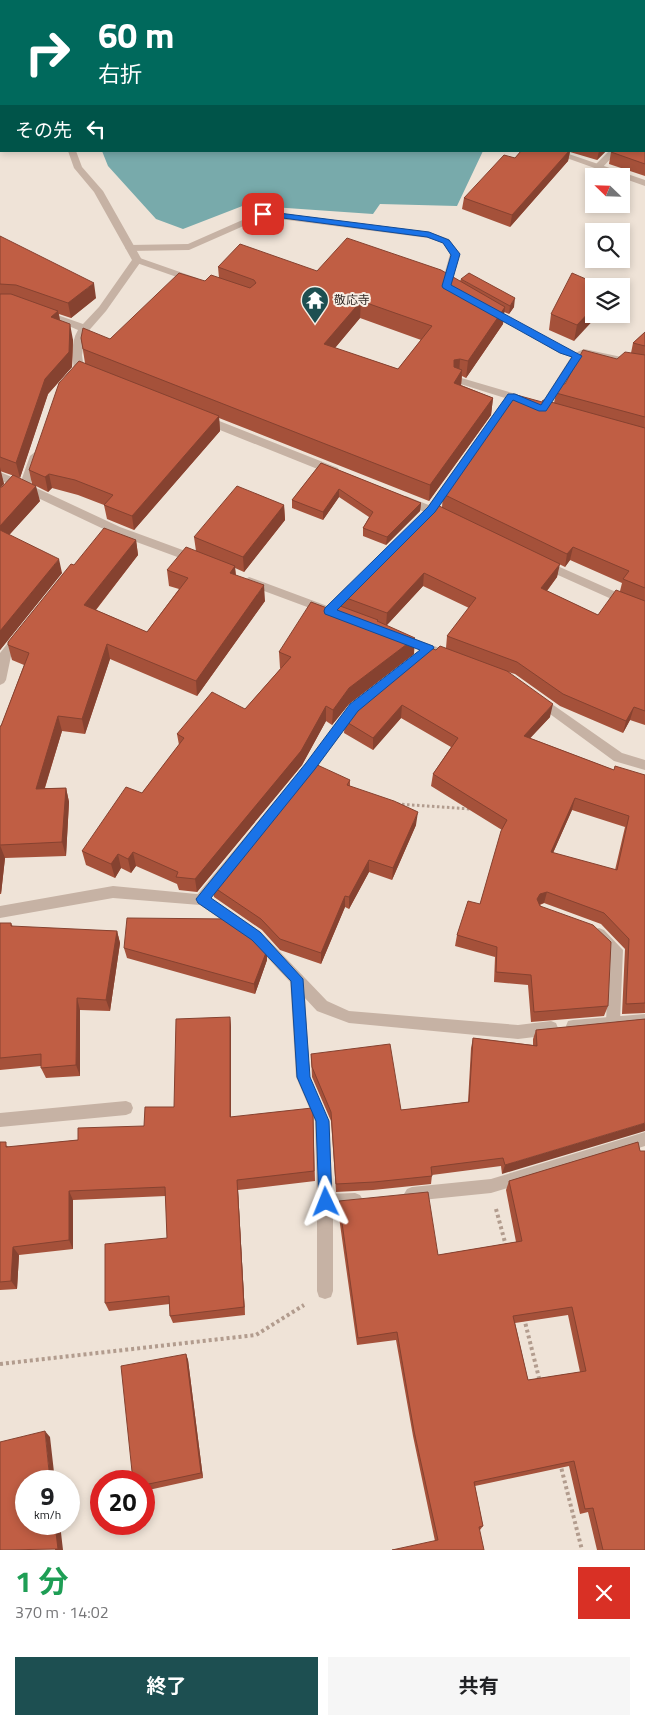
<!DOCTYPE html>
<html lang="ja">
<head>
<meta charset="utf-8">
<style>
	:root { --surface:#fff; --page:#f6f6f6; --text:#202124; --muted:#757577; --accent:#1d4f51 }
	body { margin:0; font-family:"Titillium Web","Noto Sans JP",sans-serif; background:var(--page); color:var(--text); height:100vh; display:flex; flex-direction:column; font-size:19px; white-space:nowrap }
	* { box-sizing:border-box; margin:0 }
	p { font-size:16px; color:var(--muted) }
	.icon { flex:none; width:28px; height:28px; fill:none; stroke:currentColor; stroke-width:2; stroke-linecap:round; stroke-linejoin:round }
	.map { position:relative; height:1550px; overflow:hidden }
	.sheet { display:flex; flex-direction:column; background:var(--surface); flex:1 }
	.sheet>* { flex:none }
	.banner { position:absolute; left:0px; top:0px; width:645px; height:152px; box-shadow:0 2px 8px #0003; background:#00695c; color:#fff; overflow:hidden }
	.needle { width:32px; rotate:293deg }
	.tools { position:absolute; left:585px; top:168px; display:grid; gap:10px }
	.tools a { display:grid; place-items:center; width:45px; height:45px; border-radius:0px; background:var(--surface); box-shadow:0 2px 8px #0003; font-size:25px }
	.speed { position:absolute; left:15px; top:1470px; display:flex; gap:10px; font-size:25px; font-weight:700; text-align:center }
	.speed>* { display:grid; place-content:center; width:65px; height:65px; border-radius:50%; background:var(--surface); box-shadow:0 2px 8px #0003; line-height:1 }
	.speed small { font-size:12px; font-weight:400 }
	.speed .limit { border:8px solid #d22; background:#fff; color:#111 }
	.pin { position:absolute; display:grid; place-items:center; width:42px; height:42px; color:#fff; margin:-21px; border-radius:10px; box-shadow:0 2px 8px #0006 }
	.me { position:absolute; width:55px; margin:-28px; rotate:358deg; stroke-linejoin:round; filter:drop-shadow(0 0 4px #0008) }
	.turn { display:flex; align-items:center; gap:18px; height:105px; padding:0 15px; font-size:22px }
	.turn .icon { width:65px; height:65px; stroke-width:2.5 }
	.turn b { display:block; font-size:35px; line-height:42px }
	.then { display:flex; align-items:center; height:48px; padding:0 15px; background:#0003; gap:10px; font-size:19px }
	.round { display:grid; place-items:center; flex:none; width:52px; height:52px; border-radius:0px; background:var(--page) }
	.overview { display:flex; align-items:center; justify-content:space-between; height:85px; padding:0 15px }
	h1 { font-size:30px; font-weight:700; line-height:38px; color:#1e9e55 }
	.cta { display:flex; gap:10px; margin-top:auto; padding:10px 15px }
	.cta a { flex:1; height:58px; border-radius:0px; background:var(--accent); color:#fff; font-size:20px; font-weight:700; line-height:58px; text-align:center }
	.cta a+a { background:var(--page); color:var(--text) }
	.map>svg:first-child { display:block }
	.water { fill:#78aaab }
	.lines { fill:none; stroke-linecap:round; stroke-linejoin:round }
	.path-far1 { stroke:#b29c8e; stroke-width:3; stroke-dasharray:2.5 2.5; stroke-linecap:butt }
	.path { stroke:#b29c8e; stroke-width:4; stroke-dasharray:3 3; stroke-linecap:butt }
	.lane { fill:#c6b2a4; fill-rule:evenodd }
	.street { fill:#c6b2a4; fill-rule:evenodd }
	.secondary { fill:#998176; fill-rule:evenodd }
	.wall { fill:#a5513a; fill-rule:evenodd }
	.shaded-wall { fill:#864230 }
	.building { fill:#c05e44; stroke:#864230; fill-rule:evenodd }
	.route { fill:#1a73e8; stroke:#114b97 }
	.labels { text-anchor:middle; stroke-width:4; stroke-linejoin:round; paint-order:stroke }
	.far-poi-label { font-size:12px; fill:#322925; stroke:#f7ede3; text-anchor:start }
</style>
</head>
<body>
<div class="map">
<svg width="645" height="1550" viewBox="0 0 645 1550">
	<rect width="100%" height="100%" fill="#efe3d7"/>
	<!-- water -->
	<path class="water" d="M 102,151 L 483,151 L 457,206 L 380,204 L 373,214 L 245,205 L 183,229 L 156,219 L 108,166 Z"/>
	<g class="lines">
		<!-- path-far1 -->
		<path class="path-far1" d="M 397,804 L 471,809"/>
		<!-- path -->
		<path class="path" d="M 496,1209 L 506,1246
			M 524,1318 L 540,1382
			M 0,1364 L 256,1335 L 304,1305
			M 560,1463 L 582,1550"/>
		<!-- lane -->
		<path class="lane" d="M 609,151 L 618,151 L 601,169 L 595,169 L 595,165 Z
			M 263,211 L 429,232 L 449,239 L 460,254 L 451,285 L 456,289 L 451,292 L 441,286 L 450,254 L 443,243 L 428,238 L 264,217 L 189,250 L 130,251 L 125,248 L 130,245 L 188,244 Z
			M 137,257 L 197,278 L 199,280 L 194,283 L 191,282 L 134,262 L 134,258 Z
			M 489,306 L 582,356 L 547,411 L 543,413 L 538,409 L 571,357 L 559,353 L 486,311 L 486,307 Z
			M 458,377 L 516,394 L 523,398 L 518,401 L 514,400 L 436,512 L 425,520 L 421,519 L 420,516 L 428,506 L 505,398 L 454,382 L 453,380 Z
			M 352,584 L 358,588 L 356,591 L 333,614 L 325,614 L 323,611 L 325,608 L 348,585 Z
			M 19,632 L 25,637 L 11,656 L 6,680 L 4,683 L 0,685 L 0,653 L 15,634 Z
			M 368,691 L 372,693 L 374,696 L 358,711 L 315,770 L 207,903 L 202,905 L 197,903 L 195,899 L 197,895 L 307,762 L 350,705 Z
			M 599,928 L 604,930 L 623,950 L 620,1022 L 618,1027 L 613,1028 L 608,1027 L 606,1022 L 609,952 L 592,934 L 594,930 Z
			M 297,973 L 302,975 L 304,979 L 310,1077 L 329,1121 L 333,1202 L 330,1207 L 325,1210 L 320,1207 L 317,1202 L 315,1121 L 296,1077 L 290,979 L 292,975 Z
			M 126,1101 L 131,1103 L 133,1108 L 131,1113 L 126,1115 L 0,1127 L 0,1113 Z"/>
		<!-- street -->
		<path class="street" d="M 68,151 L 76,151 L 82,167 L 103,191 L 142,260 L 106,311 L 85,335 L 82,355 L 84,369 L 79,372 L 74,369 C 72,355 71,342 78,330 L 41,314 L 46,311 L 83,324 L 99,307 L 132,260 L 94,192 L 74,168 Z
			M 547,151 L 560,151 L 645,180 L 645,186 Z
			M 584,349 L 645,362 L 645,368 L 585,356 L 577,359 L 573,358 L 573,354 Z
			M 204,415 L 338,468 L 339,471 L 338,474 L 330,474 L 200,422 L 199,419 Z
			M 35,452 L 40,456 L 30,485 L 120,527 L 199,556 L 201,559 L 199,562 L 191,562 L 112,533 L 0,480 L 0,472 L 21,481 L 30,456 Z
			M 406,496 L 449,513 L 450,516 L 445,520 L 402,503 L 401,500 L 402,497 Z
			M 544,560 L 645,605 L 645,614 L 540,567 L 538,564 L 540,561 Z
			M 249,577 L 330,607 L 332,610 L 326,614 L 245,584 L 243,581 Z
			M 398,632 L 447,651 L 449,654 L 447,657 L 443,659 L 394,640 L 392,637 Z
			M 539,695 L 622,753 L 645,760 L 645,770 L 614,761 L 535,703 L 533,700 L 535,697 Z
			M 113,886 L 207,895 L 261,932 L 327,1001 L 349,1011 L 518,1025 L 551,1021 L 556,1023 L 558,1028 L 556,1033 L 551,1035 L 518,1039 L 349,1023 L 317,1011 L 251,940 L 200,905 L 113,898 L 0,918 L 0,906 Z
			M 645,1014 L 645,1026 L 573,1032 L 568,1031 L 566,1026 L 568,1021 L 573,1020 Z
			M 645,1132 L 645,1146 L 491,1193 L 412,1201 L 407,1199 L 404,1194 L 407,1189 L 412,1187 L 491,1179 Z
			M 355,1193 L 360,1195 L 363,1200 L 360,1205 L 333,1209 L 333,1291 L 331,1297 L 325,1299 L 319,1297 L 317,1291 L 317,1202 L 320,1197 L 325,1194 Z"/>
		<!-- secondary -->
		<path class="secondary" d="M 644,14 L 645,14 L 645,18 L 644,18 Z"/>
	</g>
	<!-- wall -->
	<path class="wall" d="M 573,0 L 624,0 L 623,1 L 573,1 Z
		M 645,38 L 645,176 L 609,164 L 611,152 L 644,151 Z
		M 521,151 L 606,151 L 597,160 L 570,152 L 568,161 L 510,227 L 462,209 L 464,198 L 515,158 Z
		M 0,236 L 96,298 L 71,318 L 59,314 L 60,321 L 73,340 L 72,367 L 48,394 L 20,478 L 0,471 L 4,484 L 1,487 L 40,501 L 9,535 L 62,573 L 0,650 Z
		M 218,267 L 317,271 L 460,281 L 461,279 L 514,307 L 509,314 L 504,312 L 503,324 L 466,378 L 462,376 L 461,385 L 493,398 L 491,415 L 429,501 L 219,418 L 220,431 L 134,530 L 107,519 L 104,505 L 78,495 L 52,488 L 48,492 L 32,484 L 29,470 L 85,363 L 81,338 L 110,339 L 205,281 L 219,278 ZM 360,318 L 421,340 L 398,369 L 335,348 Z
		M 602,286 L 574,341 L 549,330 L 551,314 Z
		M 645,332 L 645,725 L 630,720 L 623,733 L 560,706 L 515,674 L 508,672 L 550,717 L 530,738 L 614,770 L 645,775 L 645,1013 L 622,1014 L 625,949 L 601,924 L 544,903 L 540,905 L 608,1006 L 604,1016 L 531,1022 L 528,985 L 494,982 L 495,957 L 455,946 L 457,935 L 480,904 L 502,830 L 431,786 L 433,774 L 451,747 L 401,718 L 373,750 L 344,733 L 345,721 L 436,650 L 446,648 L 447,636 L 469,608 L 423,586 L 386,626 L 414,654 L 349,704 L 332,725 L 326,721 L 302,765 L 197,892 L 179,890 L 177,884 L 136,866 L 131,873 L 121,868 L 115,878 L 86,865 L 82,851 L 142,793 L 179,745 L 177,734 L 245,709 L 281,668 L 280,668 L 279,652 L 327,608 L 341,606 L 341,596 L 442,507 L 443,494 L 542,402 L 554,403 L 556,393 L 565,384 L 631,353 L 633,343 ZM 570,560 L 622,583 L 620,591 L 598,615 L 547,591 L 557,577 L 559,564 L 565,567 ZM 572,810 L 625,827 L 615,870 L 553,853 Z
		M 321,463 L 421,503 L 420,511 L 386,545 L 363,536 L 363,528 L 369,517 L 339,497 L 323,520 L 292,508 L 292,500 Z
		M 284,505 L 285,520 L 244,572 L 235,568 L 236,575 L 265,601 L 197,696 L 110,659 L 85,734 L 62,731 L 45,788 L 66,788 L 69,802 L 66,856 L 5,858 L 1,894 L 0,894 L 0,726 L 1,726 L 24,665 L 12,660 L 8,645 L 74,565 L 136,540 L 138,555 L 96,610 L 147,632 L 179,589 L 169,586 L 167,570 L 196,551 L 194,537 Z
		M 350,780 L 350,786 L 416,825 L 392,880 L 369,872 L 349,909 L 345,907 L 321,964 L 280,950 L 262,930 L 214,897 L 212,886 Z
		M 0,923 L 11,923 L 13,927 L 117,931 L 120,943 L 110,1011 L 80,1010 L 80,1076 L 46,1078 L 41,1068 L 41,1066 L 0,1070 Z
		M 124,948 L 267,950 L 267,960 L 255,994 L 127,958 Z
		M 230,1017 L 231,1028 L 231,1117 L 313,1111 L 315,1181 L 238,1190 L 245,1315 L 173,1323 L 170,1316 L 170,1304 L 109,1311 L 105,1303 L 167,1238 L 166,1196 L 73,1200 L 73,1249 L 19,1255 L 17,1289 L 0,1290 L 0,1142 L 9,1147 L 78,1140 L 144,1126 L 174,1107 Z
		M 645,1019 L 502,1174 L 501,1166 L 432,1175 L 431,1184 L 373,1190 L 336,1192 L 331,1121 L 312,1077 L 311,1054 L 401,1110 L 468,1102 L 471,1048 L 473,1038 L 533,1045 L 533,1039 L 536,1030 Z
		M 638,1142 L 645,1550 L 597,1550 L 588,1512 L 580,1514 L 569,1466 L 475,1486 L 483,1526 L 480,1530 L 435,1541 L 413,1436 L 396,1340 L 357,1345 L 338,1210 L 339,1201 L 438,1255 L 516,1242 L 506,1190 L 509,1181 ZM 568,1315 L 580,1372 L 528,1380 L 515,1323 Z
		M 186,1354 L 188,1360 L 203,1478 L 144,1491 L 144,1481 Z"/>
	<!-- shaded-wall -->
	<path class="shaded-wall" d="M 569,151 L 570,151 L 568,161 L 510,227 L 512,215 Z
		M 599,151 L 606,151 L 597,160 Z
		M 94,283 L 96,298 L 71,318 L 68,303 Z
		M 515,298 L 514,307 L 509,314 L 510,306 Z
		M 361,301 L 360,318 L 324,361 L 324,344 Z
		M 505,307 L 503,324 L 466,378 L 468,361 Z
		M 594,307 L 594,314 L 599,314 L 574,341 L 577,325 Z
		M 58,311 L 61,326 L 51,317 Z
		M 70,324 L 73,340 L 72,367 L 48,394 L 20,478 L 16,463 L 45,379 Z
		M 460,359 L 459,375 L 453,377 L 454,360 Z
		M 462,370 L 461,386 L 454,383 Z
		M 493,398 L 491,415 L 429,501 L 430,485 Z
		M 219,416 L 220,431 L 134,530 L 132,516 Z
		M 0,467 L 4,484 L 0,488 Z
		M 49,474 L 52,488 L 48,492 L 45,477 Z
		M 36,486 L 40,501 L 1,544 L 0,540 L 0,526 Z
		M 339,489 L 339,497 L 323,520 L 323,512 Z
		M 421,503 L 420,511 L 386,545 L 387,537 Z
		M 284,505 L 285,520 L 244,572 L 243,557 Z
		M 136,540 L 138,555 L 87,621 L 84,605 Z
		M 573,547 L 570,560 L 565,567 L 567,554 Z
		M 59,559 L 62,573 L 0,650 L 0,631 Z
		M 560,564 L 557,577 L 539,601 L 541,588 Z
		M 235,566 L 236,582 L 230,573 Z
		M 424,573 L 423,586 L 386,626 L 387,613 Z
		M 264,585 L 265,601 L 197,696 L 196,681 Z
		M 415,638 L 414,654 L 349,704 L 332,725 L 333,710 L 349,688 Z
		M 107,644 L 110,659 L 85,734 L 82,719 Z
		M 553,704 L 550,717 L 521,748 L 524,736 Z
		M 402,705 L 401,718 L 373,750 L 373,738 Z
		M 326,706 L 326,721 L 302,765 L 197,892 L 195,879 Z
		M 634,707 L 630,720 L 623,733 L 626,721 Z
		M 58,716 L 62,731 L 40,803 L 36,789 Z
		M 66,788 L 69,802 L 66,856 L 62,842 Z
		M 575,798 L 572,810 L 548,864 L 551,852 Z
		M 418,812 L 416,825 L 392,880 L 393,868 Z
		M 0,845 L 5,858 L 1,894 L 0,891 Z
		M 133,852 L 136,866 L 131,873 L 128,859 Z
		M 118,854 L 121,868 L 115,878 L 111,864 Z
		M 369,860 L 369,872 L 349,909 L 349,897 Z
		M 547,892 L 544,903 L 537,905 L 537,899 L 540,894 Z
		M 345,896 L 345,907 L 321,964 L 321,953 Z
		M 117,931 L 120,943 L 110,1011 L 106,1000 Z
		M 267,950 L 267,960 L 255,994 L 254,984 Z
		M 77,998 L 80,1010 L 80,1076 L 76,1065 Z
		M 230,1017 L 231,1028 L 231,1127 L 230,1117 Z
		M 645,1123 L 645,1131 L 502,1174 L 505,1165 Z
		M 237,1180 L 238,1190 L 245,1315 L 244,1307 Z
		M 69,1191 L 73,1200 L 73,1249 L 69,1240 Z
		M 13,1247 L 19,1255 L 17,1289 L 11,1281 Z
		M 186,1354 L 188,1360 L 203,1478 L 201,1473 Z
		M 45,1431 L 50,1437 L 55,1481 L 50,1481 Z
		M 55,1524 L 60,1524 L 63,1550 L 55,1550 Z"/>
	<!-- building -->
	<path class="building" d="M 250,0 L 462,0 L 462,1 L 249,1 Z
		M 644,38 L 645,38 L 645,164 L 611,152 L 612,151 L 644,151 Z
		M 521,151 L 569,151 L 512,215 L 464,198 L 504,155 L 515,158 Z
		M 0,236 L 94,283 L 68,303 L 16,285 L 0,284 Z
		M 347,238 L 441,270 L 505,307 L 468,361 L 460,359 L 454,360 L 454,367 L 462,370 L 454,383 L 493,398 L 430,485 L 83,349 L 81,338 L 83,328 L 110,339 L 179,273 L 205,281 L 211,275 L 250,288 L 256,283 L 254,280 L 218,267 L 240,244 L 317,271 ZM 361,301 L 432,326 L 398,369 L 324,344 Z
		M 469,273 L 515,298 L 510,306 L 461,279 Z
		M 572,273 L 602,286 L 594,286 L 594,307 L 577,325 L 551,314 Z
		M 0,294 L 11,294 L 58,311 L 51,317 L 70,324 L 69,352 L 45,379 L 16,463 L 0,457 Z
		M 645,332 L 645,346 L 633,343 Z
		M 583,350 L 617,359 L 625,352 L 645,355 L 645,417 L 556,393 L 561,383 L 565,384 Z
		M 79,361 L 219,416 L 132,516 L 104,505 L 113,495 L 75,480 L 49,474 L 45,477 L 29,470 L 59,383 Z
		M 513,394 L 542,402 L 543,400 L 551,402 L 645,428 L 645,588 L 623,579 L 629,571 L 573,547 L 567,554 L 443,494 Z
		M 321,463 L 421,503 L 387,537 L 363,528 L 373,512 L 339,489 L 323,512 L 292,500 Z
		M 13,475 L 36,486 L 0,526 L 0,487 L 2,487 Z
		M 237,486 L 284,505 L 243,557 L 194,537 Z
		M 435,504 L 560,564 L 541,588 L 598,615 L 616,590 L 645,601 L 645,711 L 634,707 L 626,721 L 563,694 L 517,662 L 447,636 L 476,598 L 424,573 L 387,613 L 341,596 Z
		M 104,528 L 136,540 L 84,605 L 147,632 L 188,578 L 167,570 L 186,547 L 235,566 L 230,573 L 264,585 L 196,681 L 107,644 L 82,719 L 58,716 L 36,789 L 66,788 L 62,842 L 0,845 L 0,726 L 1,726 L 29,653 L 8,645 L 8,642 L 71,564 L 74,565 Z
		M 0,530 L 59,559 L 0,631 Z
		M 311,602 L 327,608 L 332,603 L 378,620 L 377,621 L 415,638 L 349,688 L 333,710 L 326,706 L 301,751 L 195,879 L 176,877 L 178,872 L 133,852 L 128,859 L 118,854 L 111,864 L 82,851 L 126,787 L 142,793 L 184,738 L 177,734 L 212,692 L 245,709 L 291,657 L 279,652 Z
		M 440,646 L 507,671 L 553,704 L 524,736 L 614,770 L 615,766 L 645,775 L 645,1003 L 626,1004 L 629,939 L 604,913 L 547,892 L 540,894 L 537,899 L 540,906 L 593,925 L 611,942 L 608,1006 L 534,1012 L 531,975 L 496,972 L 497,947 L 457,935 L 468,901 L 480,904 L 501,831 L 507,820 L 433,774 L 458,738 L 402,705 L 373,738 L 345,721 L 360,700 L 428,647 L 436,650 ZM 575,798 L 629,816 L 617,870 L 551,852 Z
		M 313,763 L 350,780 L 347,785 L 394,801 L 418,812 L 393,868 L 369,860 L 349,897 L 345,896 L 321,953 L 280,939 L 261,919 L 212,886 Z
		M 127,918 L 230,919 L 249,931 L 267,950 L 254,984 L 124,948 Z
		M 0,923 L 11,923 L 11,926 L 117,931 L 106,1000 L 77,998 L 76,1065 L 41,1068 L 41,1054 L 0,1058 Z
		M 230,1017 L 230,1117 L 312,1108 L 313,1111 L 314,1171 L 237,1180 L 244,1307 L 170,1316 L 169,1296 L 105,1303 L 105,1244 L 167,1238 L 165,1187 L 69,1191 L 69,1240 L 13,1247 L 11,1281 L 0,1282 L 0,1142 L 6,1142 L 6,1147 L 78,1140 L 78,1128 L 144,1126 L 145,1107 L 174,1107 L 176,1019 Z
		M 645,1019 L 645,1123 L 505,1165 L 503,1158 L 431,1167 L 432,1176 L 374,1182 L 336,1184 L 331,1112 L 312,1067 L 311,1054 L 390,1044 L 401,1110 L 469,1102 L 473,1038 L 537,1046 L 536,1030 Z
		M 638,1142 L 640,1151 L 645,1151 L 645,1550 L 603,1550 L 593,1508 L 585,1509 L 574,1461 L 474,1482 L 483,1526 L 479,1527 L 484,1550 L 392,1550 L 438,1540 L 414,1431 L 397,1332 L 358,1338 L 339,1201 L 428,1192 L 438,1255 L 522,1241 L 509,1181 ZM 572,1307 L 586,1371 L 528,1380 L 513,1316 Z
		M 186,1354 L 201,1473 L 144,1485 L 144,1481 L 133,1481 L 121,1366 Z
		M 45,1431 L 50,1481 L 26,1481 L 26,1524 L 55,1524 L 58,1549 L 0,1550 L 0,1442 Z"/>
	<!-- route -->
	<path class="route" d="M 263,211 L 429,232 L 449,240 L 460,254 L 451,285 L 582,356 L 546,411 L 539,411 L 513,400 L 435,512 L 337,610 L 433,646 L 434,648 L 358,711 L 315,769 L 211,898 L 260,932 L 303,979 L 310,1077 L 329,1121 L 332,1202 L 330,1207 L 326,1209 L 321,1207 L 319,1202 L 316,1121 L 297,1077 L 291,981 L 252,940 L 198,903 L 196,899 L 306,763 L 350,704 L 420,650 L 325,614 L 324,611 L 325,608 L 428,507 L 508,394 L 515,394 L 541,405 L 572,357 L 560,353 L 443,288 L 442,286 L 451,255 L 443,243 L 427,237 L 260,215 L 260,212 Z"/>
	<!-- icons -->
	<defs>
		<g id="temple-pin" transform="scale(1.4375)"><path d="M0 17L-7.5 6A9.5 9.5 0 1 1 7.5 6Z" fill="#1d4f51" stroke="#f7ede3"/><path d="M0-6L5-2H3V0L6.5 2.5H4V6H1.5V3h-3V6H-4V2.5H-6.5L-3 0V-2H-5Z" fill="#fff"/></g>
	</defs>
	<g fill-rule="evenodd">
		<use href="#temple-pin" x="315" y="300"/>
	</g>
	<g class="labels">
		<!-- far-poi labels -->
		<g class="far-poi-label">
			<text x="334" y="304">敬応寺</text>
		</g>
	</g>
</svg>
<div class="tools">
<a><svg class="needle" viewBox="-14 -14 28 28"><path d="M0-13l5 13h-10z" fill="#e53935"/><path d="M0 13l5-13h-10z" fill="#757577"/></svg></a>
<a><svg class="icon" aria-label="search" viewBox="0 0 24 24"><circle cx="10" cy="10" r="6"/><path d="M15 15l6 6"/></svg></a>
<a><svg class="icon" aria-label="layers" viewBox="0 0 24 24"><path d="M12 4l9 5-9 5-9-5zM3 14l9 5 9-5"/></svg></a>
</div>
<div class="speed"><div>9<small>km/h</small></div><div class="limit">20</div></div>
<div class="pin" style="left:263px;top:214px;background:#d93025"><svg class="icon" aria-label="arrive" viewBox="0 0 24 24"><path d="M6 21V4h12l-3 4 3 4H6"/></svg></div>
<svg class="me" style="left:326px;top:1202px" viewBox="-20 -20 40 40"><path d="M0-17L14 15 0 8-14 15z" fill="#1a73e8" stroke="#fff" stroke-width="4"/></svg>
<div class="banner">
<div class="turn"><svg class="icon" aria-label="right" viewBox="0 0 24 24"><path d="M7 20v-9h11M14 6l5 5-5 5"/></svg><div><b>60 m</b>右折</div></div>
<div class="then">その先<svg class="icon" aria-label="left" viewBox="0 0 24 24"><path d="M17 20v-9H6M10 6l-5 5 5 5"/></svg></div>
</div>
</div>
<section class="sheet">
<div class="overview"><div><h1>1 分</h1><p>370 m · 14:02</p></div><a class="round" style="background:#d93025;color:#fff"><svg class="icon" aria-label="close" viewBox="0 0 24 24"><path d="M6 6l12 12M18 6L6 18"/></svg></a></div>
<div class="cta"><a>終了</a><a>共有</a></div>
</section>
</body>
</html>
